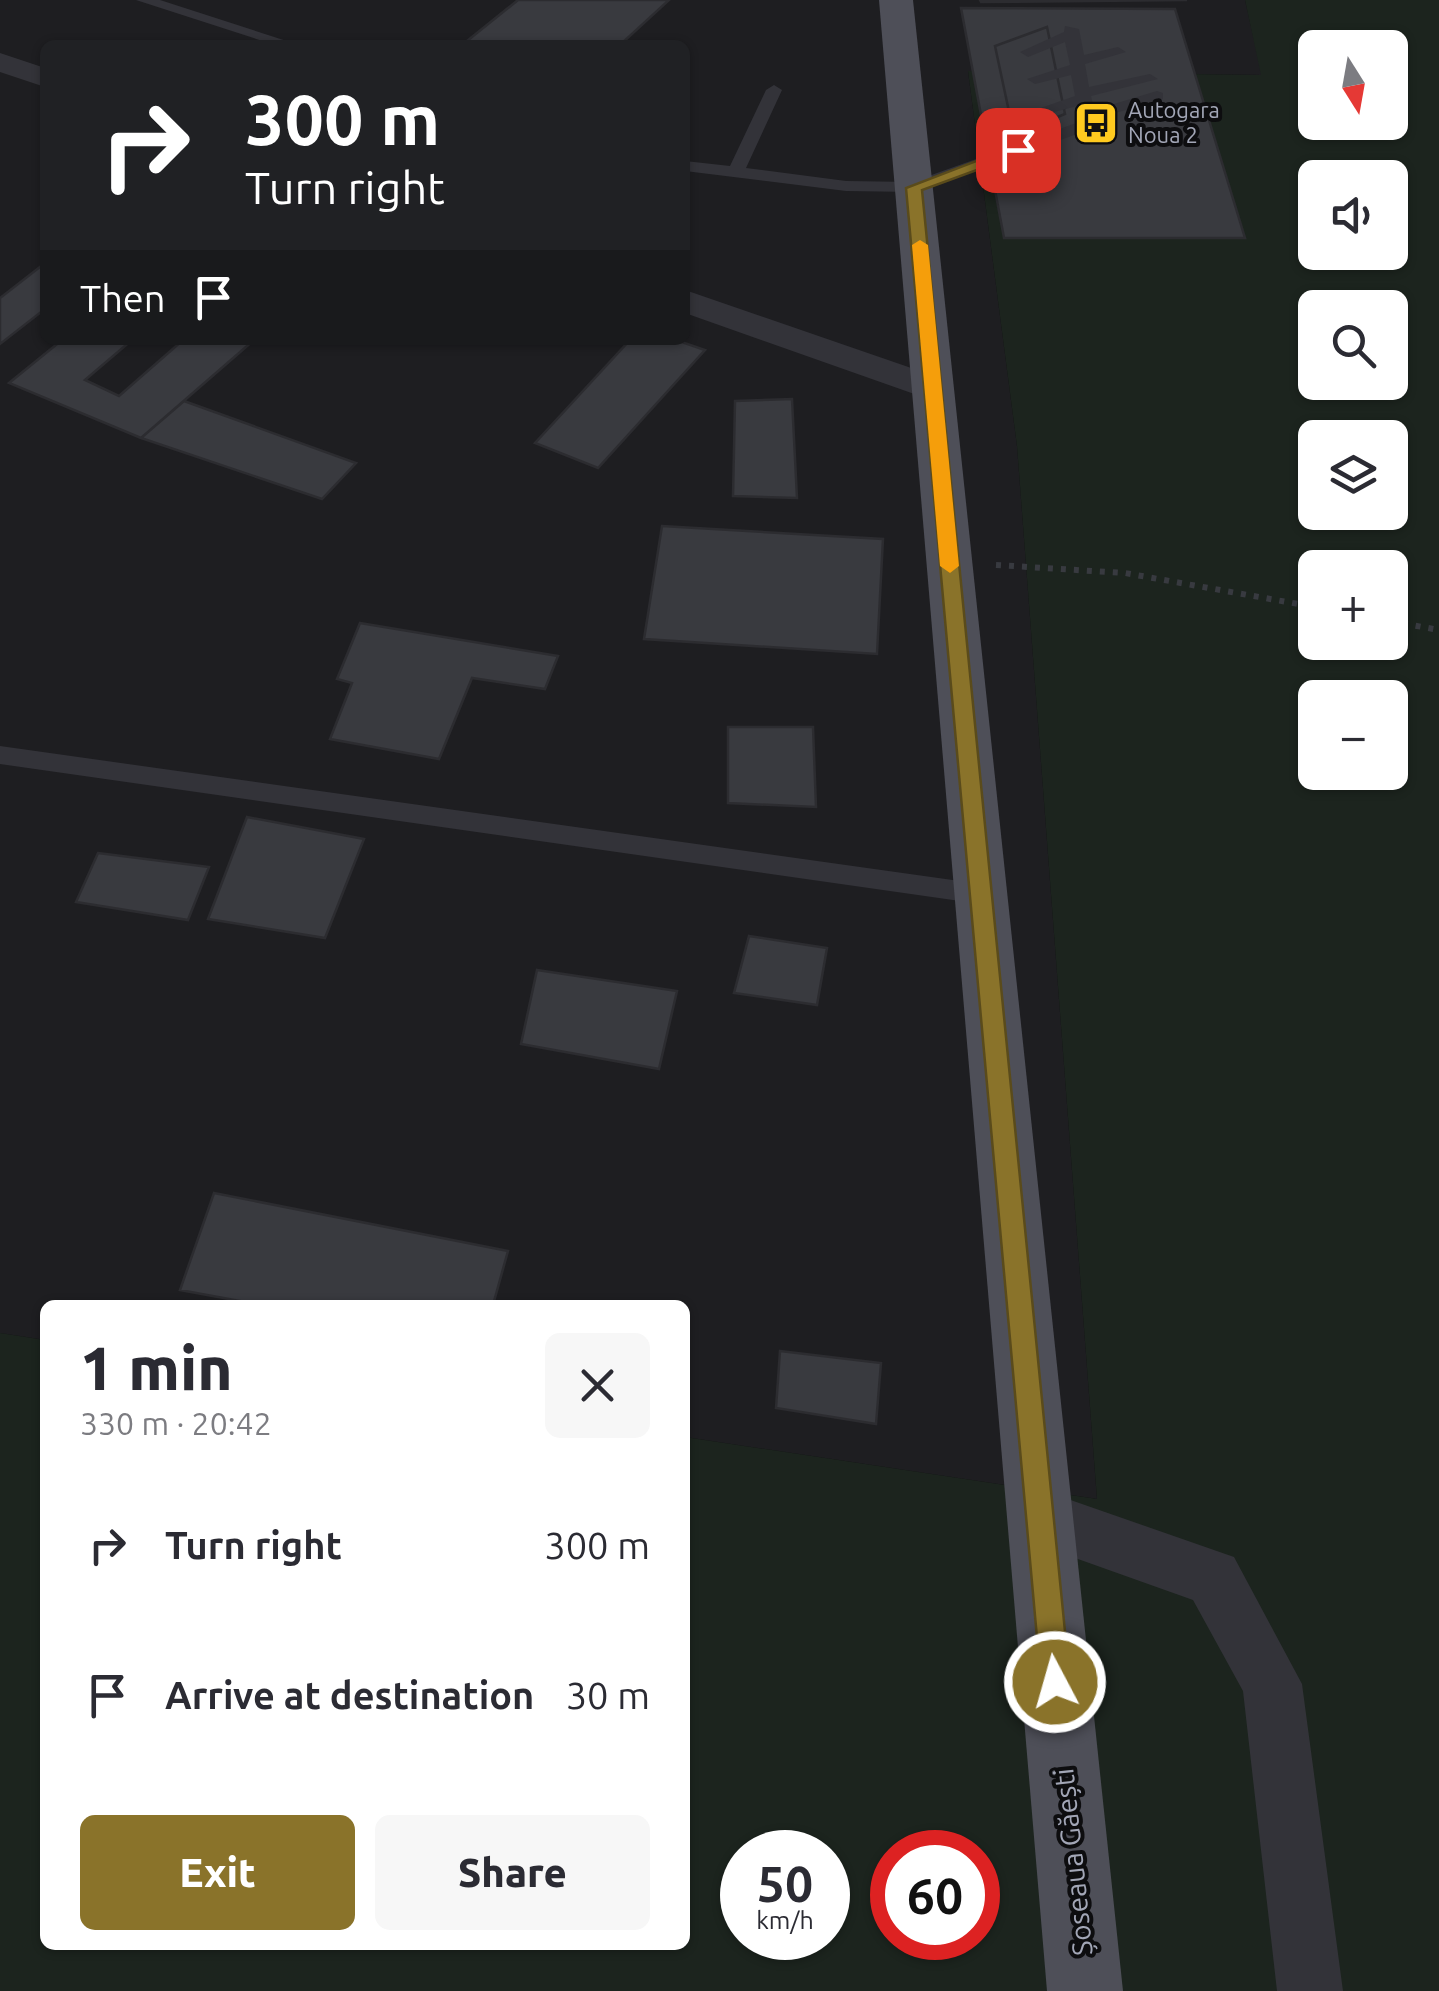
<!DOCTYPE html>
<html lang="en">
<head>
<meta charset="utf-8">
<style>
	:root { --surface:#fff; --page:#f7f7f7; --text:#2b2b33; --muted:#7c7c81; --accent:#8a732a }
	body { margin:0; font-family:Ubuntu,sans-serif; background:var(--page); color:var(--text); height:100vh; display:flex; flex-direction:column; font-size:38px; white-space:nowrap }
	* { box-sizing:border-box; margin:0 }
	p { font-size:32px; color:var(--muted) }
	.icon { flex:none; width:55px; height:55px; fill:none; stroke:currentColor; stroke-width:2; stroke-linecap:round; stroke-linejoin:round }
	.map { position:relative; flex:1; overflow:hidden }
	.panel { position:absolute; left:40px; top:1300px; width:650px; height:650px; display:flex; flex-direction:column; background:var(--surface); border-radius:15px; box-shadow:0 2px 8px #0004 }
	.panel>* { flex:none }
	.guide { position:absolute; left:40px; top:40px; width:650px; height:305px; border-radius:15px; box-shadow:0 2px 8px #0004; background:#202124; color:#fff; overflow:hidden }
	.needle { width:65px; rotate:169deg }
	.fabs { position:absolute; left:1298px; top:30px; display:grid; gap:20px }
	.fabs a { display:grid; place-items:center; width:110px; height:110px; border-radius:15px; background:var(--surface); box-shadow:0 2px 8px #0004; font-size:50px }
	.speed { position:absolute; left:720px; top:1830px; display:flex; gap:20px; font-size:50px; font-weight:700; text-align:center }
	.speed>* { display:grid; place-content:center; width:130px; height:130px; border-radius:50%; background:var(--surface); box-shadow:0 2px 8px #0004; line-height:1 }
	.speed small { font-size:25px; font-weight:400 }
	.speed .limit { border:15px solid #d22; background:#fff; color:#111 }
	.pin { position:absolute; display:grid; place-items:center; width:85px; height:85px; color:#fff; margin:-42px; border-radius:20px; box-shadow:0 5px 15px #0006 }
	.me { position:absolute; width:110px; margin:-55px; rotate:354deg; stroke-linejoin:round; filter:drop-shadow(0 0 8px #0008) }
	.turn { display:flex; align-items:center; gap:35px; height:210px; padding:0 40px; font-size:45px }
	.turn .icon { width:130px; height:130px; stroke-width:2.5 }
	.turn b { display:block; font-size:70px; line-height:85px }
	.then { display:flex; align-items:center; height:95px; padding:0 40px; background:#0003; gap:20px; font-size:38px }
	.round { display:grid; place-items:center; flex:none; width:105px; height:105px; border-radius:15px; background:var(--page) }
	.headline { display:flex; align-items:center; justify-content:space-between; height:170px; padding:0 40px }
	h1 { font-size:60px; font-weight:800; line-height:75px }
	.primary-button { display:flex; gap:20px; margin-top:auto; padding:20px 40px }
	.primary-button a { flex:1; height:115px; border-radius:15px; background:var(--accent); color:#fff; font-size:40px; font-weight:800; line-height:115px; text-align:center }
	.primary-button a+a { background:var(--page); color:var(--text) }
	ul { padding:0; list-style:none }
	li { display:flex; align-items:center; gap:30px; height:150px; padding:0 40px }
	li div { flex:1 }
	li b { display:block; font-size:38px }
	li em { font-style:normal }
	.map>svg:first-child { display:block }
	.built { fill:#1e1e21; fill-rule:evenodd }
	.green { fill:#1c241e; fill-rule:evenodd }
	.building { fill:#393a3f; stroke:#2c2c30; stroke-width:2.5 }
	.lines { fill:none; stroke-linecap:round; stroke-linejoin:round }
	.path { stroke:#383a40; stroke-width:6; stroke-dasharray:5 8; stroke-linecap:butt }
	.service { fill:#333339; fill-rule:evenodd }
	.minor { fill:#333339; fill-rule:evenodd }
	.primary { fill:#4e4f58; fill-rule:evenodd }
	.route { fill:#8a732a; stroke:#5a4b1b; stroke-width:2.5 }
	.slow { fill:#f59e0b }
	.labels { text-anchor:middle; stroke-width:8; stroke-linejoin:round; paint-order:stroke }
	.far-poi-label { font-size:22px; fill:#a2a6b6; stroke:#0d0d0f; text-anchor:start }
	.street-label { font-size:28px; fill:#a2a6b6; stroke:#0d0d0f }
</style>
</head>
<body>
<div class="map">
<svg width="1439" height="1991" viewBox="0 0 1439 1991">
	<rect width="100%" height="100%" fill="#121214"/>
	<!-- built -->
	<path class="built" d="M 0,0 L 1245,0 L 1262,75 L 968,71 L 1017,446 L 1097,1499 L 685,1437 L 685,1305 L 45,1305 L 45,1340 L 0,1333 ZM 45,45 L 685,45 L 685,340 L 45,340 Z"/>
	<!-- green -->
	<path class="green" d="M 1245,0 L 1439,0 L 1439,1991 L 0,1991 L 0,1333 L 45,1340 L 45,1945 L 685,1945 L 685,1437 L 1097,1499 L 1017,446 L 968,71 L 1261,75 ZM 1315,48 L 1390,48 L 1390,122 L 1315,122 ZM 1315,178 L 1390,178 L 1390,252 L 1315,252 ZM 1315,308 L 1390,308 L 1390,382 L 1315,382 ZM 1315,438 L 1390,438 L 1390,512 L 1315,512 ZM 1315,568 L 1390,568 L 1390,642 L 1315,642 ZM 1315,698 L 1390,698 L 1390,772 L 1315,772 ZM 742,1852 L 828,1852 L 828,1938 L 742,1938 ZM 892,1852 L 978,1852 L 978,1938 L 892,1938 Z"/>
	<!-- building -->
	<path class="building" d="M 518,0 L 669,0 L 620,45 L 462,45 Z
		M 980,0 L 1187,0 L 981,2 Z
		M 961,8 L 1175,9 L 1245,238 L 1004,238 Z
		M 1047,27 L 1065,114 L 1014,135 L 995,46 Z
		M 45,263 L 45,309 L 0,344 L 0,298 Z
		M 62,340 L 132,340 L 85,380 L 119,396 L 183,340 L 254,340 L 141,438 L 9,383 Z
		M 630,340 L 676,340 L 705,350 L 598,468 L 535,443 Z
		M 792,399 L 797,498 L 733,496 L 735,401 Z
		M 184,401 L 356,463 L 322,499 L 141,438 Z
		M 662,526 L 883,539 L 877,654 L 644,639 Z
		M 360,623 L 558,656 L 545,689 L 472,678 L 439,759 L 330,739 L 352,683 L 337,679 Z
		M 728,727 L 813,727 L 816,807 L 728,803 Z
		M 247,817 L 364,839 L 325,938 L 208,919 Z
		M 98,853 L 209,867 L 188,920 L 76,902 Z
		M 749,936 L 827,948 L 817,1005 L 734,993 Z
		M 537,970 L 677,991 L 659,1069 L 521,1044 Z
		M 214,1193 L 508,1251 L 493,1305 L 261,1305 L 180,1290 Z
		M 780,1351 L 881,1363 L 876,1424 L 776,1408 Z"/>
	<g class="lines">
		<!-- path -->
		<path class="path" d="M 996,565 L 1125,573 L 1315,607
			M 1390,621 L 1439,630"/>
		<!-- service -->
		<path class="service" d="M 136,0 L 160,0 L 299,45 L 275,45 Z
			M 1065,26 L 1079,29 L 1084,55 L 1118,47 L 1126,52 L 1085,64 L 1089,87 L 1150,74 L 1158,79 L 1091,96 L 1094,110 L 1157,91 L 1163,93 L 1163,99 L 1095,119 L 1094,128 L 914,192 L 846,191 L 685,171 L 685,161 L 730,166 L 766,90 L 774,85 L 782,90 L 746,168 L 846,181 L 912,182 L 1079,122 L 1077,106 L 1043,115 L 1035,110 L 1075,96 L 1071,75 L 1035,84 L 1027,79 L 1070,65 L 1065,42 L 1028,57 L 1020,52 L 1064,32 Z
			M 0,746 L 981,884 L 989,887 L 993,894 L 989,901 L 981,904 L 0,764 Z"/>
		<!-- minor -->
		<path class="minor" d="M 0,53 L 45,68 L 45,87 L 0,72 Z
			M 685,290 L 946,380 L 951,388 L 946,396 L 933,400 L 920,396 L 685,313 Z
			M 1039,1489 L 1234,1557 L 1302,1684 L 1343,1991 L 1277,1991 L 1243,1691 L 1193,1600 L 1019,1538 L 1010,1518 L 1019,1498 Z"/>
		<!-- primary -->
		<path class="primary" d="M 879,0 L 913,0 L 1123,1991 L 1047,1991 Z"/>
	</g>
	<!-- route -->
	<path class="route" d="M 1018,145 L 1023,146 L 1023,153 L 922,190 L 1070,1682 L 1065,1692 L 1055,1696 L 1045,1692 L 1041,1682 L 906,188 Z"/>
	<!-- slow -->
	<path class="slow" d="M 920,240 L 928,245 L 959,566 L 950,573 L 940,566 L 912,245 Z"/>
	<!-- icons -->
	<defs>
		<g id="bus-square" transform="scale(2.25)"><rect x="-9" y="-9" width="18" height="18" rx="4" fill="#ffca1f" stroke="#0d0d0f"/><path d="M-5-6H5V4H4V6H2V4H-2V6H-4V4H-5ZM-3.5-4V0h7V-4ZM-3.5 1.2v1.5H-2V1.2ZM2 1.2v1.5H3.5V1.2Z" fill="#111"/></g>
	</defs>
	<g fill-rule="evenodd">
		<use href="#bus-square" x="1096" y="123"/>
	</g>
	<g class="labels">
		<!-- far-poi labels -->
		<g class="far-poi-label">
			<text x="1128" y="118">Autogara<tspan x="1128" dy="25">Noua 2</tspan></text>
		</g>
		<!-- street labels -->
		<g class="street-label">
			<text transform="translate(1073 1862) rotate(-96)" y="10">Șoseaua Găești</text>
		</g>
	</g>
</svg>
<div class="fabs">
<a><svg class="needle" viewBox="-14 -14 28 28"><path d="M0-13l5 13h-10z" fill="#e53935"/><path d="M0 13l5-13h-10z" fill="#7c7c81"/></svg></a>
<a><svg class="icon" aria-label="sound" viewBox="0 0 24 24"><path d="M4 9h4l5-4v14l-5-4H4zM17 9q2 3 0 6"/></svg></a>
<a><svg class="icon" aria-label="search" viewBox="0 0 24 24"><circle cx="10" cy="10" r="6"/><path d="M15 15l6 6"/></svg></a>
<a><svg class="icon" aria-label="layers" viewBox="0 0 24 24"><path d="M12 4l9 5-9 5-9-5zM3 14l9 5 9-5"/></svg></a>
<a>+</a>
<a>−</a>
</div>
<div class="speed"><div>50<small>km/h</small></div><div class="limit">60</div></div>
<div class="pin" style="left:1018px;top:150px;background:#d93025"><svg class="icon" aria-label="arrive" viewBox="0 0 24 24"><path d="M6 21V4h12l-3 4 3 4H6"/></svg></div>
<svg class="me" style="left:1055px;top:1682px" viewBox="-20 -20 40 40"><circle r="17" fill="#8a732a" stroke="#fff" stroke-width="3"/><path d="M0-11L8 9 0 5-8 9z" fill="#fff"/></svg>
<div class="guide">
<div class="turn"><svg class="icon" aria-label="right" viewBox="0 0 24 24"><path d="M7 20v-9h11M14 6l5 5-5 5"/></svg><div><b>300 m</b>Turn right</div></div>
<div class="then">Then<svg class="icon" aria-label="arrive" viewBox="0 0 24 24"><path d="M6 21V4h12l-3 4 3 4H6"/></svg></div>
</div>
<section class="panel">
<div class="headline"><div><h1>1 min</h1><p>330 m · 20:42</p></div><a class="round"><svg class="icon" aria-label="close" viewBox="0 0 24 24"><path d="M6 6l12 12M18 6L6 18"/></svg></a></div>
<ul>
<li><svg class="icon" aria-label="right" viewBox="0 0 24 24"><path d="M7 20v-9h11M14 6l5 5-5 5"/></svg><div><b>Turn right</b></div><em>300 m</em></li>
<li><svg class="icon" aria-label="arrive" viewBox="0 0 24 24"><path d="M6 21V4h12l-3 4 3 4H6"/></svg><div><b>Arrive at destination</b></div><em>30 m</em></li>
</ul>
<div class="primary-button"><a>Exit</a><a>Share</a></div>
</section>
</div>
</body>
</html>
